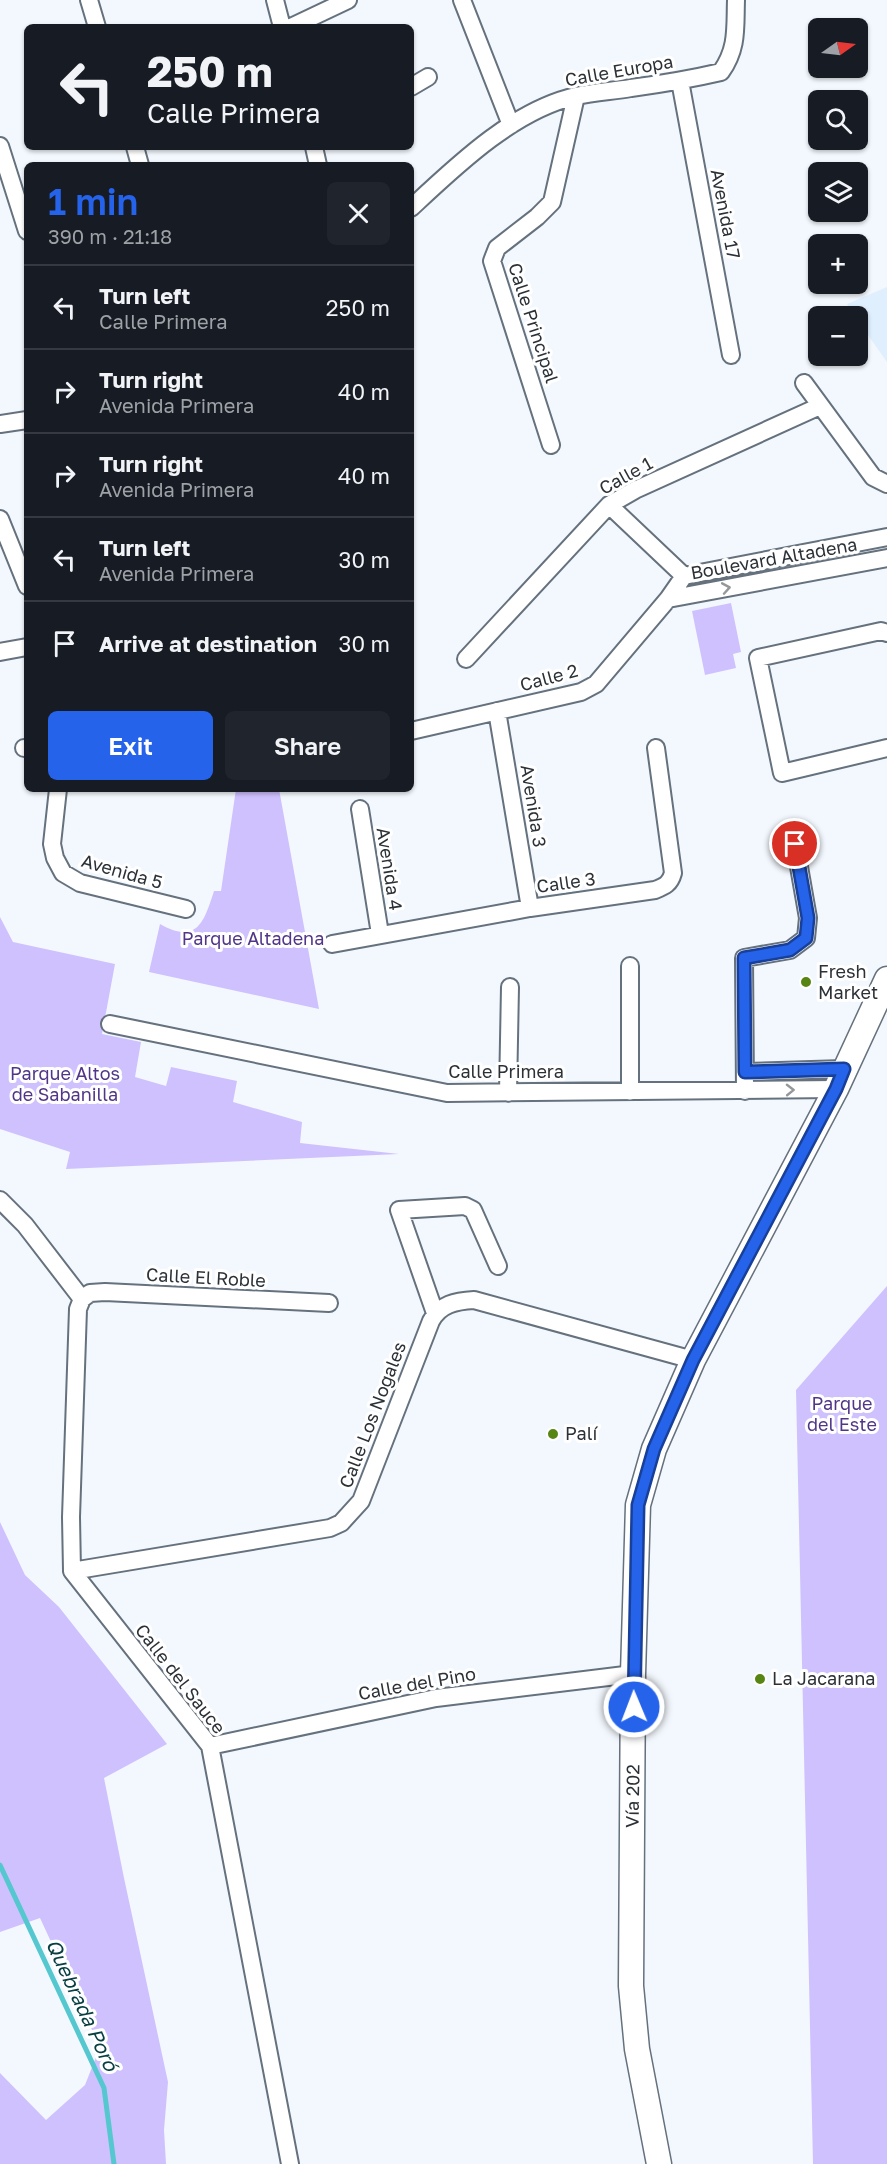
<!DOCTYPE html>
<html lang="en">
<head>
<meta charset="utf-8">
<style>
	:root { --surface:#171b24; --page:#20242c; --text:#f1f3f6; --muted:#9ea1a6; --line:#363941; --accent:#2563eb }
	body { margin:0; font-family:"Golos Text",sans-serif; background:var(--page); color:var(--text); height:100vh; display:flex; flex-direction:column; font-size:22px; white-space:nowrap }
	* { box-sizing:border-box; margin:0 }
	p { font-size:20px; color:var(--muted) }
	.icon { flex:none; width:33px; height:33px; fill:none; stroke:currentColor; stroke-width:2; stroke-linecap:round; stroke-linejoin:round }
	.map { position:relative; flex:1; overflow:hidden }
	.sheet { position:absolute; left:24px; top:162px; width:390px; height:630px; display:flex; flex-direction:column; background:var(--surface); border-radius:9px; box-shadow:0 2px 4px #0004 }
	.sheet>* { flex:none }
	.banner { position:absolute; left:24px; top:24px; width:390px; height:126px; border-radius:9px; box-shadow:0 2px 4px #0004; background:#171b24; color:var(--text); overflow:hidden }
	.needle { width:39px; rotate:76deg }
	.buttons { position:absolute; left:808px; top:18px; display:grid; gap:12px }
	.buttons a { display:grid; place-items:center; width:60px; height:60px; border-radius:9px; background:var(--surface); box-shadow:0 2px 4px #0004; font-size:30px }
	.pin { position:absolute; display:grid; place-items:center; width:51px; height:51px; color:#fff; margin:-26px; border:3px solid #fff; border-radius:50%; box-shadow:0 2px 6px #0007 }
	.me { position:absolute; width:66px; margin:-33px; rotate:359deg; stroke-linejoin:round; filter:drop-shadow(0 0 4px #0008) }
	.turn { display:flex; align-items:center; gap:21px; height:126px; padding:0 24px; font-size:27px }
	.turn .icon { width:78px; height:78px; stroke-width:2.5 }
	.turn b { display:block; font-size:42px; line-height:51px }
	.round { display:grid; place-items:center; flex:none; width:63px; height:63px; border-radius:9px; background:var(--page) }
	.head { display:flex; align-items:center; justify-content:space-between; height:102px; padding:0 24px }
	h1 { font-size:36px; font-weight:600; line-height:45px; color:var(--accent) }
	.cta { display:flex; gap:12px; margin-top:auto; padding:12px 24px }
	.cta a { flex:1; height:69px; border-radius:9px; background:var(--accent); color:#fff; font-size:24px; font-weight:600; line-height:69px; text-align:center }
	.cta a+a { background:var(--page); color:var(--text) }
	ul { padding:0; list-style:none }
	li { display:flex; align-items:center; gap:18px; height:84px; padding:0 24px; border-top:2px solid var(--line) }
	li div { flex:1 }
	li b { display:block; font-size:22px }
	li em { font-style:normal }
	.map>svg:first-child { display:block }
	.built { fill:#dfeffe }
	.green { fill:#cfc1fe }
	.lines { fill:none; stroke-linecap:round; stroke-linejoin:round }
	.stream { stroke:#55c7ce; stroke-width:5 }
	.minor-casing { stroke:#65717d; stroke-width:20 }
	.secondary-casing { stroke:#65717d; stroke-width:27 }
	.minor { stroke:#fff; stroke-width:16 }
	.secondary { stroke:#fff; stroke-width:24 }
	.oneway { stroke:#95989a }
	.route-casing { stroke:#184099; stroke-width:15 }
	.route { stroke:#2563eb; stroke-width:10 }
	.poi-dot { fill:#578513; stroke:#fff; stroke-width:2 }
	.labels { text-anchor:middle; stroke-width:6; stroke-linejoin:round; paint-order:stroke }
	.street-label { font-size:18px; fill:#2b3136; stroke:#fff }
	.park-label { font-size:18px; fill:#503588; stroke:#fff }
	.poi-label { font-size:18px; fill:#2b3136; stroke:#fff; text-anchor:start }
	.water-label { font-size:20px; font-style:italic; fill:#063e41; stroke:#fff }
</style>
</head>
<body>
<div class="map">
<svg width="887" height="2164" viewBox="0 0 887 2164">
	<rect width="100%" height="100%" fill="#f3f8fe"/>
	<!-- built -->
	<path class="built" d="M 887,287 L 887,362 L 858,321 L 858,316 L 855,316 L 847,304 Z"/>
	<!-- green -->
	<path class="green" d="M 731,603 L 741,652 L 733,654 L 736,668 L 705,675 L 692,611 Z
		M 236,789 L 279,789 L 319,1009 L 149,972 L 160,924 C 197,945 204,922 214,891 L 221,891 Z
		M 0,917 L 13,942 L 115,964 L 102,1034 L 141,1042 L 135,1077 L 166,1086 L 171,1067 L 237,1081 L 233,1102 L 302,1122 L 300,1143 L 399,1154 L 66,1169 L 70,1152 L 0,1129 Z
		M 887,1286 L 887,2164 L 813,2164 L 796,1390 Z
		M 0,1522 L 25,1575 L 59,1607 L 167,1744 L 104,1778 L 124,1878 L 168,2082 L 164,2130 L 166,2164 L 0,2164 L 0,2073 L 46,2120 L 85,2085 L 100,2047 L 40,1918 L 0,1932 Z"/>
	<g class="lines">
		<!-- stream -->
		<path class="stream" d="M 0,1865 L 104,2088 L 114,2164"/>
		<!-- minor casing -->
		<g class="minor-casing">
			<path id="minor" d="M 89,0 L 97,27
				M 275,0 L 282,27
				M 462,0 L 511,125
				M 291,27 L 348,0
				M 680,81 L 731,355
				M 411,87 L 428,77
				M 0,146 L 27,231
				M 135,147 L 140,165
				M 314,147 L 318,165
				M 411,208 C 457,165 514,110 576,96 C 594,92 613,91 631,88 C 661,84 691,79 721,72 C 738,48 735,28 736,0
				M 804,383 L 873,477 L 887,484
				M 0,424 L 27,420
				M 551,445 L 492,261 L 497,248 L 537,217 L 552,202 L 576,96
				M 609,505 L 684,576
				M 0,519 L 27,586
				M 684,576 L 887,537
				M 668,599 L 887,558
				M 887,633 L 881,631 L 758,658 L 782,773 L 887,748
				M 0,652 L 27,647
				M 466,659 L 609,505 L 635,490 L 820,406
				M 497,711 L 530,908
				M 411,731 L 581,692 L 596,684 L 668,599 L 684,576
				M 24,748 L 27,748
				M 58,789 L 52,844 L 55,858 L 63,873 L 80,883 L 186,909
				M 360,809 L 380,934
				M 332,944 L 530,908 L 655,890 C 665,886 670,884 673,873 L 656,748
				M 110,1024 L 447,1093 L 836,1089
				M 745,1072 L 844,1069
				M 745,1091 L 744,958 L 790,950 L 806,938 L 808,918 L 795,844
				M 630,1092 L 630,966
				M 508,1093 L 510,987
				M 0,1200 L 25,1225 L 82,1299
				M 82,1299 L 78,1309 L 71,1517 L 72,1571 L 210,1746 L 290,2164
				M 82,1299 L 90,1293 L 105,1292 L 329,1303
				M 435,1313 L 399,1210 L 465,1206 L 473,1210 L 498,1266
				M 72,1571 L 330,1528 L 341,1523 L 361,1501 L 431,1321 C 440,1304 456,1301 474,1300 L 693,1360
				M 210,1746 L 436,1698 L 633,1674"/>
		</g>
		<!-- secondary casing -->
		<g class="secondary-casing">
			<path id="secondary" d="M 659,2164 L 637,2049 L 631,1986 L 633,1674 L 638,1505 L 654,1449 L 693,1360 L 836,1089 L 887,979"/>
		</g>
		<!-- minor -->
		<use href="#minor" class="minor"/>
		<!-- secondary -->
		<use href="#secondary" class="secondary"/>
	</g>
	<!-- one-way arrows -->
	<defs><path id="oneway-chevron" d="M-2-3.5L2.5 0L-2 3.5" fill="none" stroke-width="1.6" stroke-linecap="round" stroke-linejoin="round" transform="scale(1.5)"/></defs>
	<g class="oneway">
		<use href="#oneway-chevron" transform="translate(726 588) rotate(-10)"/>
		<use href="#oneway-chevron" transform="translate(790 1090) rotate(-1)"/>
	</g>
	<g class="lines">
		<!-- route casing -->
		<g class="route-casing">
			<path id="route" d="M 634,1707 L 638,1505 L 654,1449 L 693,1360 L 836,1089 L 844,1069 L 745,1072 L 744,958 L 790,950 L 806,938 L 808,918 L 795,844"/>
		</g>
		<!-- route -->
		<use href="#route" class="route"/>
	</g>
	<!-- markers -->
	<g class="poi-dot">
		<circle cx="806" cy="982" r="6"/>
		<circle cx="553" cy="1434" r="6"/>
		<circle cx="760" cy="1679" r="6"/>
	</g>
	<g class="labels">
		<!-- street labels -->
		<g class="street-label">
			<text transform="translate(619 71) rotate(-10)" y="6">Calle Europa</text>
			<text transform="translate(725 214) rotate(79)" y="6">Avenida 17</text>
			<text transform="translate(533 323) rotate(72)" y="6">Calle Principal</text>
			<text transform="translate(626 476) rotate(-29)" y="6">Calle 1</text>
			<text transform="translate(774 559) rotate(-10)" y="6">Boulevard Altadena</text>
			<text transform="translate(549 678) rotate(-15)" y="6">Calle 2</text>
			<text transform="translate(533 806) rotate(81)" y="6">Avenida 3</text>
			<text transform="translate(389 869) rotate(81)" y="6">Avenida 4</text>
			<text transform="translate(122 872) rotate(16)" y="6">Avenida 5</text>
			<text transform="translate(566 883) rotate(-8)" y="6">Calle 3</text>
			<text x="506" y="1078">Calle Primera</text>
			<text transform="translate(206 1278) rotate(3)" y="6">Calle El Roble</text>
			<text transform="translate(373 1415) rotate(-69)" y="6">Calle Los Nogales</text>
			<text transform="translate(180 1679) rotate(52)" y="6">Calle del Sauce</text>
			<text transform="translate(417 1684) rotate(-10)" y="6">Calle del Pino</text>
			<text transform="translate(633 1796) rotate(-89)" y="6">Vía 202</text>
		</g>
		<!-- park labels -->
		<g class="park-label">
			<text x="253" y="945">Parque Altadena</text>
			<text x="65" y="1080">Parque Altos<tspan x="65" dy="21">de Sabanilla</tspan></text>
			<text x="842" y="1410">Parque<tspan x="842" dy="21">del Este</tspan></text>
		</g>
		<!-- poi labels -->
		<g class="poi-label">
			<text x="818" y="978">Fresh<tspan x="818" dy="21">Market</tspan></text>
			<text x="565" y="1440">Palí</text>
			<text x="772" y="1685">La Jacarana</text>
		</g>
		<!-- water labels -->
		<g class="water-label">
			<text transform="translate(82 2005) rotate(65)" y="7">Quebrada Poró</text>
		</g>
	</g>
</svg>
<div class="buttons">
<a><svg class="needle" viewBox="-14 -14 28 28"><path d="M0-13l5 13h-10z" fill="#e53935"/><path d="M0 13l5-13h-10z" fill="#9ea1a6"/></svg></a>
<a><svg class="icon" aria-label="search" viewBox="0 0 24 24"><circle cx="10" cy="10" r="6"/><path d="M15 15l6 6"/></svg></a>
<a><svg class="icon" aria-label="layers" viewBox="0 0 24 24"><path d="M12 4l9 5-9 5-9-5zM3 14l9 5 9-5"/></svg></a>
<a>+</a>
<a>−</a>
</div>
<div class="pin" style="left:795px;top:844px;background:#d93025"><svg class="icon" aria-label="arrive" viewBox="0 0 24 24"><path d="M6 21V4h12l-3 4 3 4H6"/></svg></div>
<svg class="me" style="left:634px;top:1707px" viewBox="-20 -20 40 40"><circle r="17" fill="#2563eb" stroke="#fff" stroke-width="3"/><path d="M0-11L8 9 0 5-8 9z" fill="#fff"/></svg>
<div class="banner">
<div class="turn"><svg class="icon" aria-label="left" viewBox="0 0 24 24"><path d="M17 20v-9H6M10 6l-5 5 5 5"/></svg><div><b>250 m</b>Calle Primera</div></div>
</div>
<section class="sheet">
<div class="head"><div><h1>1 min</h1><p>390 m · 21:18</p></div><a class="round"><svg class="icon" aria-label="close" viewBox="0 0 24 24"><path d="M6 6l12 12M18 6L6 18"/></svg></a></div>
<ul>
<li><svg class="icon" aria-label="left" viewBox="0 0 24 24"><path d="M17 20v-9H6M10 6l-5 5 5 5"/></svg><div><b>Turn left</b><p>Calle Primera</p></div><em>250 m</em></li>
<li><svg class="icon" aria-label="right" viewBox="0 0 24 24"><path d="M7 20v-9h11M14 6l5 5-5 5"/></svg><div><b>Turn right</b><p>Avenida Primera</p></div><em>40 m</em></li>
<li><svg class="icon" aria-label="right" viewBox="0 0 24 24"><path d="M7 20v-9h11M14 6l5 5-5 5"/></svg><div><b>Turn right</b><p>Avenida Primera</p></div><em>40 m</em></li>
<li><svg class="icon" aria-label="left" viewBox="0 0 24 24"><path d="M17 20v-9H6M10 6l-5 5 5 5"/></svg><div><b>Turn left</b><p>Avenida Primera</p></div><em>30 m</em></li>
<li><svg class="icon" aria-label="arrive" viewBox="0 0 24 24"><path d="M6 21V4h12l-3 4 3 4H6"/></svg><div><b>Arrive at destination</b></div><em>30 m</em></li>
</ul>
<div class="cta"><a>Exit</a><a>Share</a></div>
</section>
</div>
</body>
</html>
